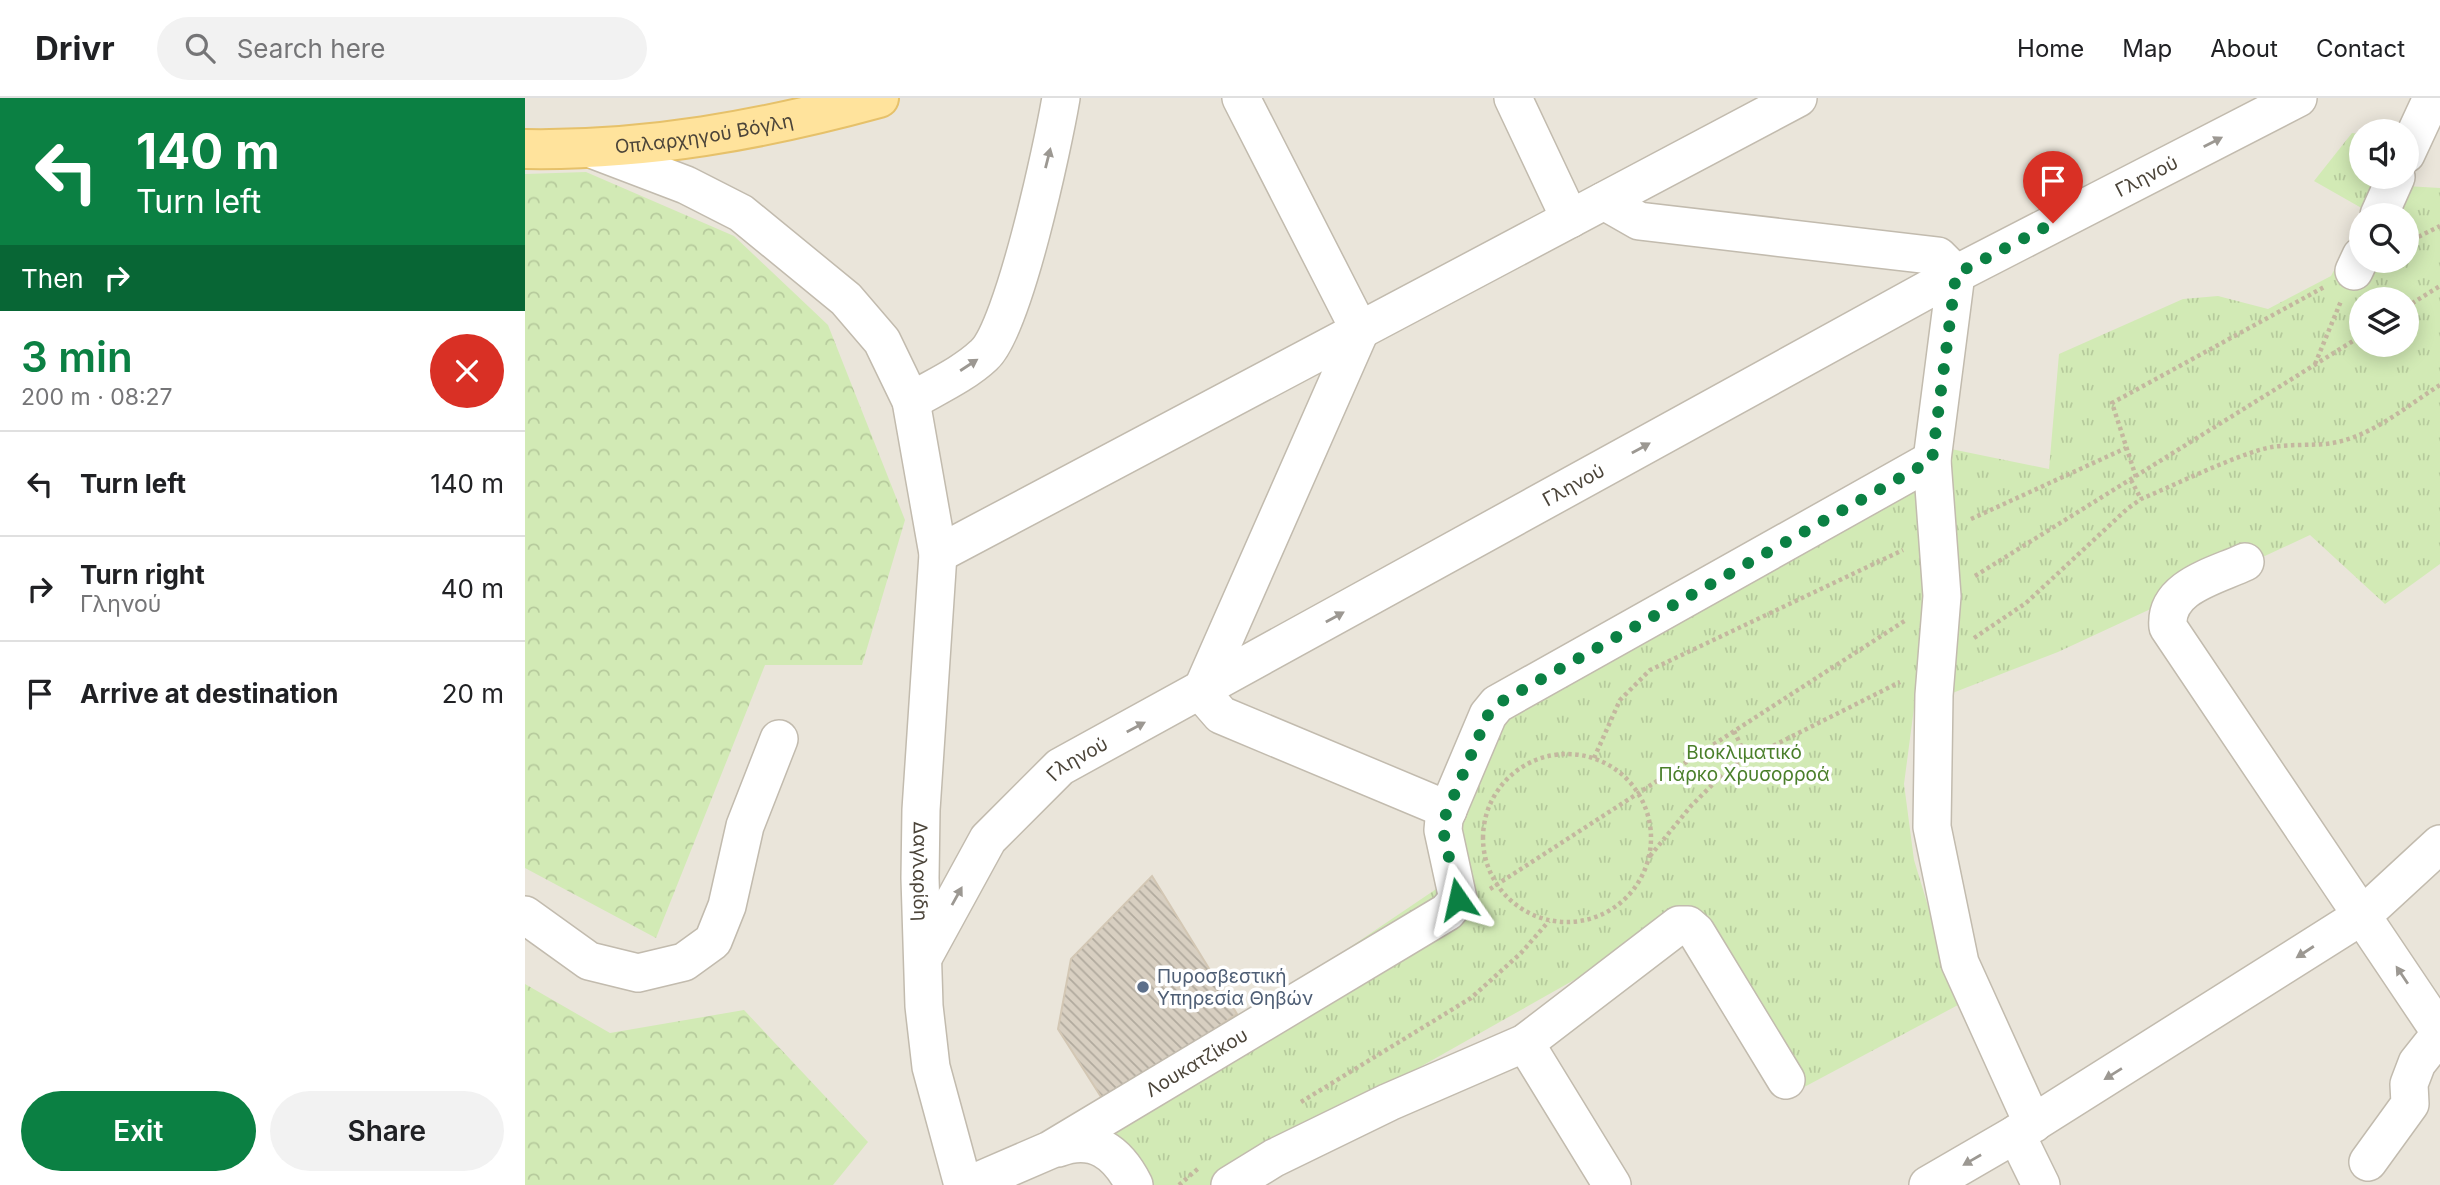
<!DOCTYPE html>
<html lang="en">
<head>
<meta charset="utf-8">
<style>
	:root { --surface:#fff; --page:#f2f2f2; --text:#202124; --muted:#757577; --line:#e0e0e0; --accent:#0b8043 }
	body { margin:0; font-family:Inter,sans-serif; background:var(--page); color:var(--text); height:100vh; display:flex; flex-direction:column; font-size:26px; white-space:nowrap }
	* { box-sizing:border-box; margin:0 }
	p { font-size:23px; color:var(--muted) }
	.icon { flex:none; width:38px; height:38px; fill:none; stroke:currentColor; stroke-width:2; stroke-linecap:round; stroke-linejoin:round }
	.map { position:relative; flex:1; overflow:hidden }
	.drawer { display:flex; flex-direction:column; background:var(--surface); width:525px }
	.drawer>* { flex:none }
	.guide { background:#0b8043; color:#fff; overflow:hidden }
	.buttons { position:absolute; left:1824px; top:21px; display:grid; gap:14px }
	.buttons a { display:grid; place-items:center; width:70px; height:70px; border-radius:50%; background:var(--surface); box-shadow:0 4px 18px #0003; font-size:35px }
	.pin { position:absolute; display:grid; place-items:center; width:60px; height:60px; color:#fff; margin:-72px -30px; border-radius:50% 50% 50% 0; rotate:-45deg; box-shadow:0 0 7px #0007 }
	.pin .icon { rotate:45deg }
	.me { position:absolute; width:77px; margin:-38px; rotate:349deg; stroke-linejoin:round; filter:drop-shadow(0 0 5px #0008) }
	.turn { display:flex; align-items:center; gap:24px; height:147px; padding:0 21px; font-size:32px }
	.turn .icon { width:91px; height:91px; stroke-width:2.5 }
	.turn b { display:block; font-size:49px; line-height:60px }
	.then { display:flex; align-items:center; height:66px; padding:0 21px; background:#0003; gap:14px; font-size:26px }
	.round { display:grid; place-items:center; flex:none; width:74px; height:74px; border-radius:37px; background:var(--page) }
	.overview { display:flex; align-items:center; justify-content:space-between; height:119px; padding:0 21px }
	h1 { font-size:42px; font-weight:600; line-height:52px; color:var(--accent) }
	.action { display:flex; gap:14px; margin-top:auto; padding:14px 21px }
	.action a { flex:1; height:80px; border-radius:42px; background:var(--accent); color:#fff; font-size:28px; font-weight:600; line-height:80px; text-align:center }
	.action a+a { background:var(--page); color:var(--text) }
	ul { padding:0; list-style:none }
	li { display:flex; align-items:center; gap:21px; height:105px; padding:0 21px; border-top:2px solid var(--line) }
	li div { flex:1 }
	li b { display:block; font-size:26px }
	li em { font-style:normal }
	header { display:flex; align-items:center; gap:42px; box-sizing:border-box; height:98px; padding:0 35px; background:var(--surface); border-bottom:2px solid var(--line) }
	header strong { font-size:33px }
	nav { display:flex; gap:38px; margin-inline-start:auto; font-size:24px }
	.search { width:490px; height:63px; background:var(--page); display:flex; align-items:center; gap:18px; box-sizing:border-box; padding:0 24px; border-radius:38px; color:var(--muted); font-size:26px }
	main { display:flex; flex:1; min-height:0 }
	.map>svg:first-child { display:block }
	.residential { fill:#eae5da; fill-rule:evenodd }
	.grass { fill:url(#grass-tufts); fill-rule:evenodd }
	.forest { fill:url(#forest-crowns) }
	.building { fill:url(#building-back-hatch); stroke:#d3c7b4; stroke-width:2 }
	.lines { fill:none; stroke-linecap:round; stroke-linejoin:round }
	.minor-casing { stroke:#c2bbae; stroke-width:40 }
	.primary-casing { stroke:#e6c16a; stroke-width:42 }
	.path { stroke:#c4b79f; stroke-width:4.5; stroke-dasharray:3.5 3.5; stroke-linecap:butt }
	.minor { stroke:#fff; stroke-width:37 }
	.primary { stroke:#ffe39c; stroke-width:38 }
	.oneway { fill:#9c9892 }
	.route { stroke:#0b8043; stroke-width:12; stroke-dasharray:0 21.6 }
	.service-dot { fill:#5c6f8a; stroke:#fff; stroke-width:2.5 }
	.labels { text-anchor:middle; stroke-width:7; stroke-linejoin:round; paint-order:stroke }
	.street-label { font-size:19px; fill:#4b4439; stroke:#fff }
	.park-label { font-size:19px; fill:#4a7f2a; stroke:#fff }
	.service-label { font-size:19px; fill:#4e5e75; stroke:#fff; text-anchor:start }
</style>
</head>
<body>
<header>
<strong>Drivr</strong>
<div class="search"><svg class="icon" aria-label="search" viewBox="0 0 24 24"><circle cx="10" cy="10" r="6"/><path d="M15 15l6 6"/></svg>Search here</div>
<nav><a>Home</a><a>Map</a><a>About</a><a>Contact</a></nav>
</header>
<main>
<section class="drawer">
<div class="guide">
<div class="turn"><svg class="icon" aria-label="left" viewBox="0 0 24 24"><path d="M17 20v-9H6M10 6l-5 5 5 5"/></svg><div><b>140 m</b>Turn left</div></div>
<div class="then">Then<svg class="icon" aria-label="right" viewBox="0 0 24 24"><path d="M7 20v-9h11M14 6l5 5-5 5"/></svg></div>
</div>
<div class="overview"><div><h1>3 min</h1><p>200 m · 08:27</p></div><a class="round" style="background:#d93025;color:#fff"><svg class="icon" aria-label="close" viewBox="0 0 24 24"><path d="M6 6l12 12M18 6L6 18"/></svg></a></div>
<ul>
<li><svg class="icon" aria-label="left" viewBox="0 0 24 24"><path d="M17 20v-9H6M10 6l-5 5 5 5"/></svg><div><b>Turn left</b></div><em>140 m</em></li>
<li><svg class="icon" aria-label="right" viewBox="0 0 24 24"><path d="M7 20v-9h11M14 6l5 5-5 5"/></svg><div><b>Turn right</b><p>Γληνού</p></div><em>40 m</em></li>
<li><svg class="icon" aria-label="arrive" viewBox="0 0 24 24"><path d="M6 21V4h12l-3 4 3 4H6"/></svg><div><b>Arrive at destination</b></div><em>20 m</em></li>
</ul>
<div class="action"><a>Exit</a><a>Share</a></div>
</section>
<div class="map">
<svg width="1915" height="1087" viewBox="0 0 1915 1087">
	<defs>
		<pattern id="grass-tufts" width="24" height="20" patternUnits="userSpaceOnUse" patternTransform="scale(1.75)"><rect width="24" height="20" fill="#d2eab5"/><path d="M3 7l-1-3M5 7V3M7 7l1-3M15 17l-1-3M17 17v-4M19 17l1-3" fill="none" stroke="#b6ca9c"/></pattern>
		<pattern id="forest-crowns" width="20" height="18" patternUnits="userSpaceOnUse" patternTransform="scale(1.75)"><rect width="20" height="18" fill="#d2eab5"/><path d="M2 6a3 3 0 1 1 6 0M12 15a3 3 0 1 1 6 0" fill="none" stroke="#b6ca9c"/></pattern>
		<pattern id="building-back-hatch" width="6" height="6" patternUnits="userSpaceOnUse" patternTransform="scale(1.75)"><rect width="6" height="6" fill="#d8cfc1"/><path d="M-1 5l2 2M0 0l6 6M5-1l2 2" fill="none" stroke="#b1aa9e"/></pattern>
	</defs>
	<rect width="100%" height="100%" fill="#f6f3ec"/>
	<!-- residential -->
	<path class="residential" d="M 0,0 L 1915,0 L 1915,1087 L 0,1087 ZM 1836,33 L 1881,33 L 1881,79 L 1836,79 ZM 1836,117 L 1881,117 L 1881,163 L 1836,163 ZM 1836,201 L 1881,201 L 1881,247 L 1836,247 Z"/>
	<!-- grass -->
	<path class="grass" d="M 1827,35 L 1836,36 L 1836,79 L 1868,79 L 1864,87 L 1915,90 L 1915,466 L 1860,506 L 1785,437 L 1533,554 L 1389,610 L 1379,686 L 1389,762 L 1433,907 L 1268,995 L 1166,816 L 686,1087 L 609,1087 L 599,1067 L 525,1052 L 926,781 L 931,727 L 976,618 L 1426,351 L 1524,371 L 1534,256 L 1658,201 L 1693,198 L 1743,211 L 1806,178 L 1836,121 L 1836,163 L 1881,163 L 1881,117 L 1838,117 L 1840,112 L 1789,83 ZM 1836,201 L 1881,201 L 1881,247 L 1836,247 Z"/>
	<!-- forest -->
	<path class="forest" d="M 61,74 L 209,138 L 303,227 L 380,422 L 337,567 L 240,567 L 131,840 L 0,770 L 0,76 Z
		M 0,886 L 85,935 L 219,912 L 343,1044 L 308,1087 L 0,1087 Z"/>
	<!-- building -->
	<path class="building" d="M 627,778 L 712,916 L 580,1005 L 533,931 L 546,861 Z"/>
	<g class="lines">
		<!-- minor casing -->
		<g class="minor-casing">
			<g id="minor">
				<path d="M 716,0 L 835,233 L 676,594 L 696,617 L 923,712"/>
				<path d="M 988,0 L 1045,121"/>
				<path id="s1" d="M 69,52 L 161,87 L 216,115 L 321,201 L 357,243 L 386,303 L 413,456 L 396,712 L 395,780 L 399,908 L 406,969 L 438,1087"/>
				<path d="M 1881,56 L 1907,0"/>
				<path d="M 1079,103 L 1114,123 L 1413,158 L 1431,176"/>
				<path d="M 1854,117 L 1871,79"/>
				<path d="M 1829,173 L 1836,158"/>
				<path d="M 1431,176 L 1407,362 L 1417,498 L 1409,597 L 1407,729 L 1435,865 L 1508,1026"/>
				<path d="M 386,303 C 410,289 439,276 459,257 C 489,230 528,47 536,0"/>
				<path d="M 413,456 L 1273,0"/>
				<path d="M 1720,464 C 1690,478 1639,489 1643,529 L 1915,934"/>
				<path d="M 0,817 L 64,863 L 113,875 L 159,864 L 188,843 L 202,808 L 220,728 L 254,641"/>
				<path id="s2" d="M 399,858 L 463,741 L 535,669 L 1431,176 L 1773,0"/>
				<path d="M 1000,945 L 1087,1087"/>
				<path d="M 1491,1036 L 1516,1087"/>
				<path d="M 533,1050 C 569,1036 593,1055 609,1087"/>
				<path d="M 1843,1064 L 1885,1006 L 1884,986 L 1892,965 L 1915,936"/>
				<path id="s3" d="M 444,1087 L 525,1052 L 922,814 L 933,801 L 918,732 L 919,721 L 963,617 L 972,606 L 1407,362"/>
				<path d="M 705,1087 L 749,1060 L 864,1004 L 1000,945 L 1154,827 L 1163,827 L 1171,834 L 1261,982"/>
				<path d="M 1403,1087 L 1491,1036 L 1838,817 L 1915,746"/>
			</g>
		</g>
		<!-- primary casing -->
		<g class="primary-casing">
			<g id="primary">
				<path id="s4" d="M 0,51 C 121,53 237,32 354,0"/>
			</g>
		</g>
		<!-- path -->
		<path class="path" d="M 1881,145 L 1915,128
			M 1881,209 L 1915,188
			M 1790,266 L 1816,203
			M 1611,379 L 1587,305 L 1801,188
			M 1606,382 L 1616,401
			M 1446,421 L 1601,350
			M 1450,478 L 1836,238
			M 1449,540 L 1501,505 L 1602,411 L 1616,401 C 1654,385 1692,366 1731,353 C 1755,345 1776,348 1800,346 C 1843,342 1880,309 1915,287
			M 1209,633 L 1222,660
			M958 740a84 84 0 1 1 168 0a84 84 0 1 1-168 0Z
			M 1069,660 L 1095,602 L 1125,572 L 1378,452
			M 1125,758 L 1166,708 L 1204,670 L 1375,584
			M 965,791 L 1381,522
			M 776,1004 L 946,900 L 996,855 L 1024,823
			M 654,1087 L 675,1069"/>
		<!-- minor -->
		<use href="#minor" class="minor"/>
		<!-- primary -->
		<use href="#primary" class="primary"/>
	</g>
	<!-- one-way arrows -->
	<defs><path id="oneway-solid" d="M-6-.8H1V-3.2L6.5 0L1 3.2V.8H-6Z" transform="scale(1.75)"/></defs>
	<g class="oneway">
		<use href="#oneway-solid" transform="translate(1688 44) rotate(-27)"/>
		<use href="#oneway-solid" transform="translate(523 60) rotate(-76)"/>
		<use href="#oneway-solid" transform="translate(444 267) rotate(-33)"/>
		<use href="#oneway-solid" transform="translate(1116 350) rotate(-29)"/>
		<use href="#oneway-solid" transform="translate(810 519) rotate(-29)"/>
		<use href="#oneway-solid" transform="translate(611 629) rotate(-28)"/>
		<use href="#oneway-solid" transform="translate(432 798) rotate(-61)"/>
		<use href="#oneway-solid" transform="translate(1780 854) rotate(147)"/>
		<use href="#oneway-solid" transform="translate(1877 877) rotate(-124)"/>
		<use href="#oneway-solid" transform="translate(1588 976) rotate(148)"/>
		<use href="#oneway-solid" transform="translate(1447 1062) rotate(150)"/>
	</g>
	<g class="lines">
		<!-- route -->
		<path class="route" d="M 933,801 L 918,732 L 919,721 L 963,617 L 972,606 L 1407,362 L 1431,176 L 1528,125"/>
	</g>
	<!-- markers -->
	<circle class="service-dot" cx="618" cy="889" r="7"/>
	<g class="labels">
		<!-- street labels -->
		<g class="street-label">
			<text dy="7" stroke="none"><textPath href="#s4" startOffset="180">Οπλαρχηγού Βόγλη</textPath></text>
			<text dy="7" stroke="none"><textPath href="#s2" startOffset="1472">Γληνού</textPath></text>
			<text dy="7" stroke="none"><textPath href="#s2" startOffset="821">Γληνού</textPath></text>
			<text dy="7" stroke="none"><textPath href="#s2" startOffset="254">Γληνού</textPath></text>
			<text dy="7" stroke="none"><textPath href="#s1" startOffset="891">Δαγλαρίδη</textPath></text>
			<text dy="7" stroke="none"><textPath href="#s3" startOffset="259">Λουκατζίκου</textPath></text>
		</g>
		<!-- park labels -->
		<g class="park-label">
			<text x="1219" y="661">Βιοκλιματικό<tspan x="1219" dy="22">Πάρκο Χρυσορροά</tspan></text>
		</g>
		<!-- service labels -->
		<g class="service-label">
			<text x="632" y="885">Πυροσβεστική<tspan x="632" dy="22">Υπηρεσία Θηβών</tspan></text>
		</g>
	</g>
</svg>
<div class="buttons">
<a><svg class="icon" aria-label="sound" viewBox="0 0 24 24"><path d="M4 9h4l5-4v14l-5-4H4zM17 9q2 3 0 6"/></svg></a>
<a><svg class="icon" aria-label="search" viewBox="0 0 24 24"><circle cx="10" cy="10" r="6"/><path d="M15 15l6 6"/></svg></a>
<a><svg class="icon" aria-label="layers" viewBox="0 0 24 24"><path d="M12 4l9 5-9 5-9-5zM3 14l9 5 9-5"/></svg></a>
</div>
<div class="pin" style="left:1528px;top:125px;background:#d93025"><svg class="icon" aria-label="arrive" viewBox="0 0 24 24"><path d="M6 21V4h12l-3 4 3 4H6"/></svg></div>
<svg class="me" style="left:933px;top:801px" viewBox="-20 -20 40 40"><path d="M0-17L14 15 0 8-14 15z" fill="#0b8043" stroke="#fff" stroke-width="4"/></svg>
</div>
</main>
</body>
</html>
